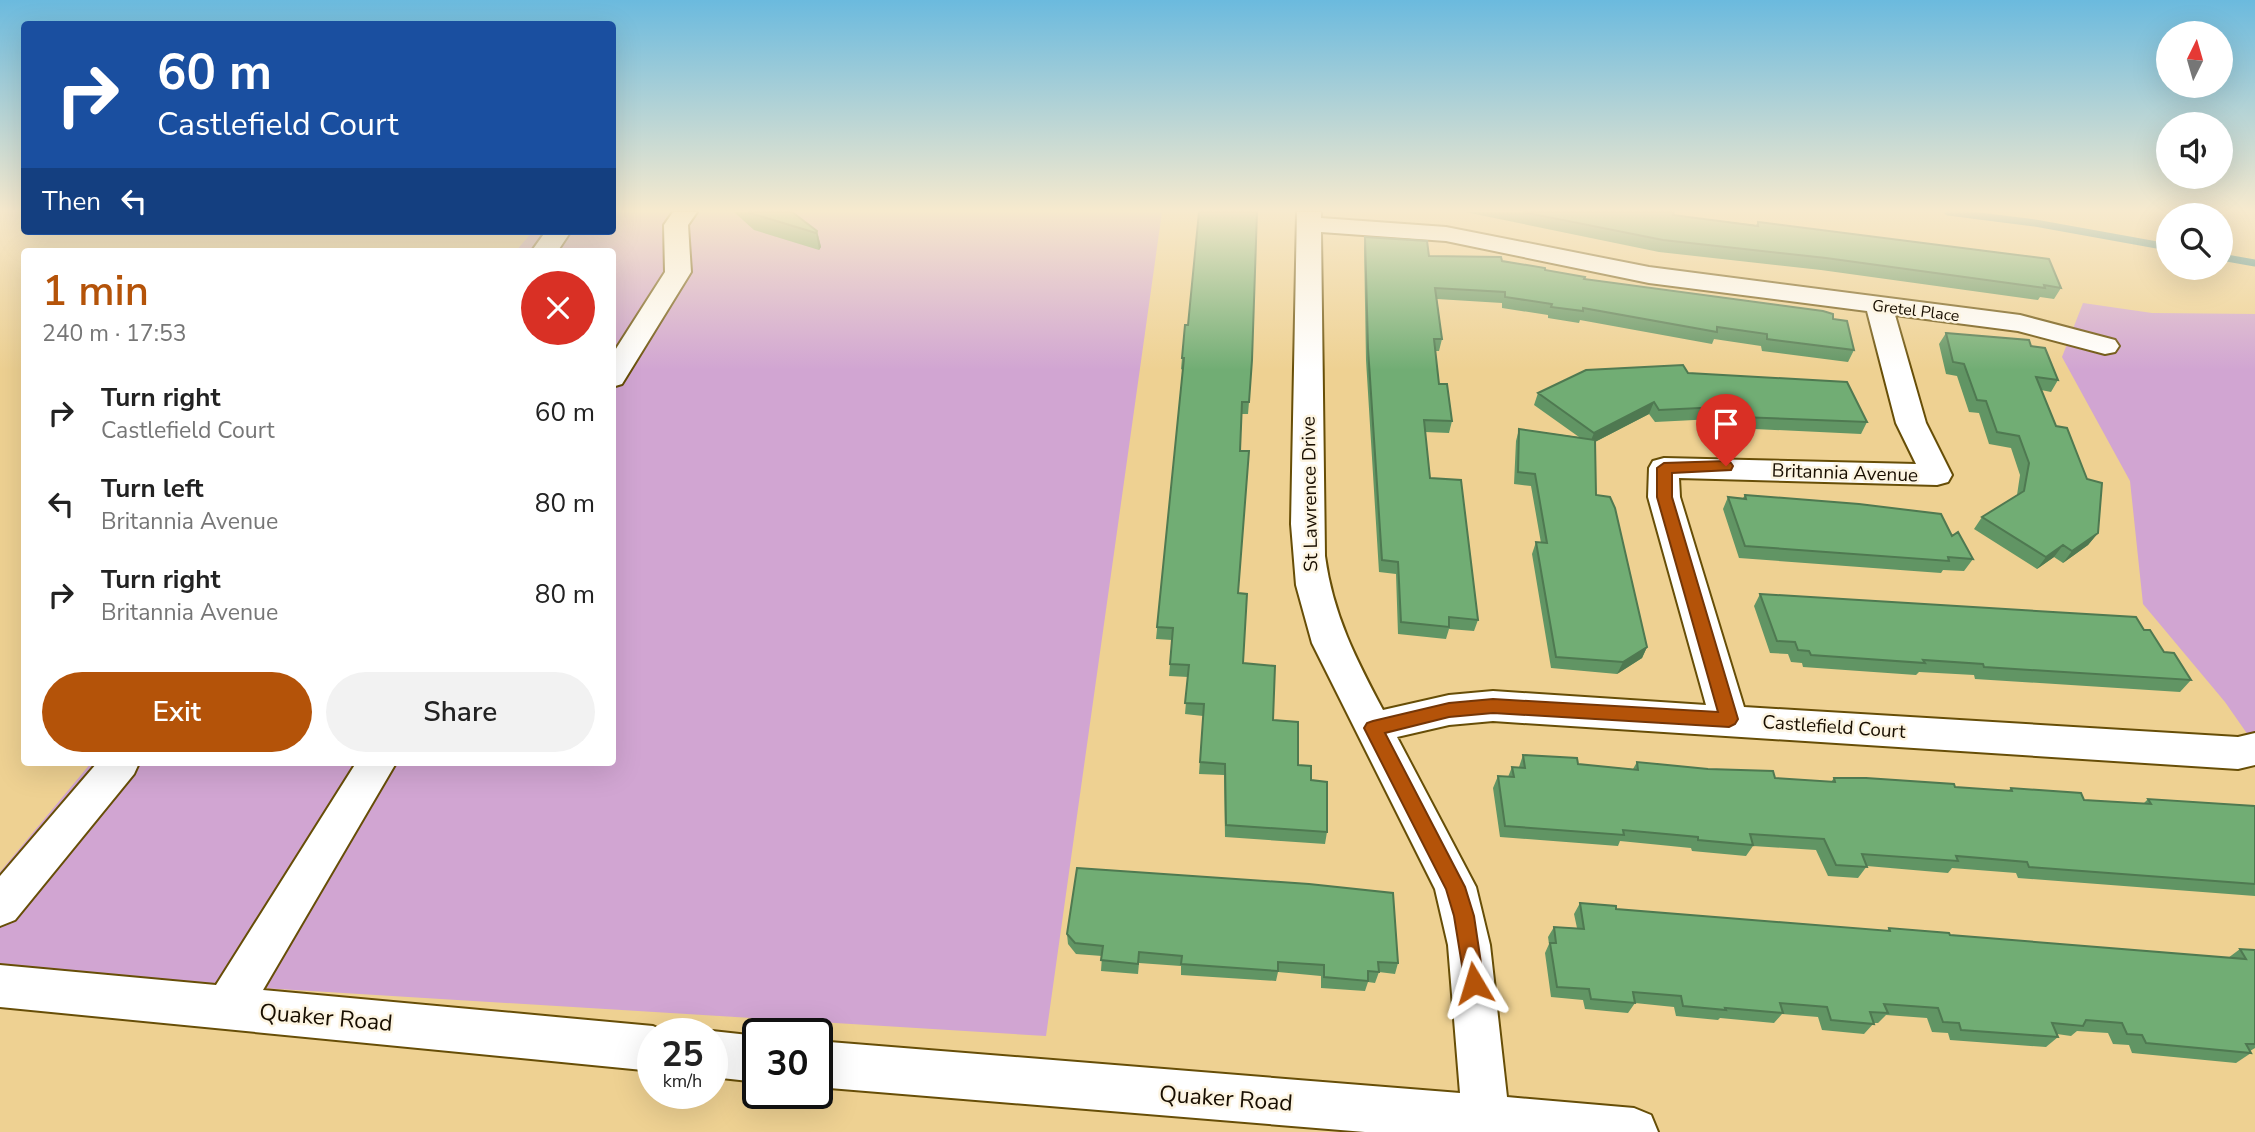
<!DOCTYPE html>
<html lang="en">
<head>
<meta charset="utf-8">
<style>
	:root { --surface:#fff; --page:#f2f2f2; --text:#222; --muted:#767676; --accent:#b45309 }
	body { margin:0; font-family:"Nunito Sans",sans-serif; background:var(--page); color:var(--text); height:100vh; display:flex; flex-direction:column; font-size:26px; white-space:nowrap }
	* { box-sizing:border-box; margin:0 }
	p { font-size:23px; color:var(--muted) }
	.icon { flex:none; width:38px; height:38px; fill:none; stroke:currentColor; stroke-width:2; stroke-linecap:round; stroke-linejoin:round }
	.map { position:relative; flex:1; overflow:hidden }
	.side { position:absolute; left:21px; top:248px; width:595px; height:518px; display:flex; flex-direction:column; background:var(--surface); border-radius:7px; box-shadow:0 7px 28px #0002 }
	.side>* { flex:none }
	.guide { position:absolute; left:21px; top:21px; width:595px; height:214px; border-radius:7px; box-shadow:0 7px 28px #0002; background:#1a4fa0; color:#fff; overflow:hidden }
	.needle { width:46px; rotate:5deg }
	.controls { position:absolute; left:2156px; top:21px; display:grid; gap:14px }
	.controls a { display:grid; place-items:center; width:77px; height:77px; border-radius:50%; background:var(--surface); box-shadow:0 7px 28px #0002; font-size:35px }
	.speed { position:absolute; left:637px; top:1018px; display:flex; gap:14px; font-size:35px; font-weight:700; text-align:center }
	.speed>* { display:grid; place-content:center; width:91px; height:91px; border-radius:50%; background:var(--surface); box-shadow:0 7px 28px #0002; line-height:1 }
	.speed small { font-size:18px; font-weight:400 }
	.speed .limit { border:4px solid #111; border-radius:10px; background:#fff; color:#111 }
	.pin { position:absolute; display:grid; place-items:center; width:60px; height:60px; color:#fff; margin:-72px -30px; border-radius:50% 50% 50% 0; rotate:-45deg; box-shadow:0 0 7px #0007 }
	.pin .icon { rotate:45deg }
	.me { position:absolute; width:77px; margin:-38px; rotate:353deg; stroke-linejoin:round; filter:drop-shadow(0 0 5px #0008) }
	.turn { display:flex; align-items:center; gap:24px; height:147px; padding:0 21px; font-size:32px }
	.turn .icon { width:91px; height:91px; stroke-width:2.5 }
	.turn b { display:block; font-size:49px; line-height:60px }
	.then { display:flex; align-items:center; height:66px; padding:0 21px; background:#0003; gap:14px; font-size:26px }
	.round { display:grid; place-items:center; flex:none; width:74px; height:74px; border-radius:37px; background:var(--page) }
	.overview { display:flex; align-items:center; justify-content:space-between; height:119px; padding:0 21px }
	h1 { font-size:42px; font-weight:600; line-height:52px; color:var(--accent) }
	.button { display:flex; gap:14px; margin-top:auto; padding:14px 21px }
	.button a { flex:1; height:80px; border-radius:42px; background:var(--accent); color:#fff; font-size:28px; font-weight:600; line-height:80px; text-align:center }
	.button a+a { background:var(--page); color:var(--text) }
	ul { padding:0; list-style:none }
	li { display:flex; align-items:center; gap:21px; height:91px; padding:0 21px }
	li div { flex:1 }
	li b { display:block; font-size:26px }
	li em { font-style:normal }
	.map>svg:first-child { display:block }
	.green { fill:#d1a5d2 }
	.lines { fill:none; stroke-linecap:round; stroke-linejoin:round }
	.stream { stroke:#3f8c91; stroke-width:7 }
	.minor-casing { stroke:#674e07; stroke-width:4 }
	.minor { fill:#fff; fill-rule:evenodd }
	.wall { fill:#619564 }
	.shaded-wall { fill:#4f7951 }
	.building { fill:#71ad74; stroke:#4f7951; stroke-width:2 }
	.route { fill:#b45309; stroke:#753606; stroke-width:2 }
	.labels { text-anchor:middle; stroke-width:5; stroke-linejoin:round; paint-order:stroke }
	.far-street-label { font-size:16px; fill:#180e00; stroke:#fdf5e2 }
	.street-label { font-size:19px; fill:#180e00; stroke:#fdf5e2 }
	.near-street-label { font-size:23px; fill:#180e00; stroke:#fdf5e2 }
</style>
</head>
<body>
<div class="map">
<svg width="2255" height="1132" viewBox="0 0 2255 1132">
	<rect width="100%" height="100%" fill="#eed192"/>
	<!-- green -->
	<path class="green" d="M 613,212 L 1162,212 L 1046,1036 L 0,972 L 0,872 L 91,763 L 612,763 L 612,252 L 515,252 L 533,231 L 612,231 Z
		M 2083,303 L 2152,313 L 2255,314 L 2255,745 L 2225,702 L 2143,604 L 2130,481 L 2062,357 Z"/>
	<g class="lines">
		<!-- stream -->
		<path class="stream" d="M 1948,212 L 2035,223 L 2168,247
			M 2221,257 L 2255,263"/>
		<!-- minor casing -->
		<g class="minor-casing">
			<path id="minor" d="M 673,212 L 697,212 L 688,225 L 691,272 L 622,384 L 612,387 L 612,355 L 665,272 L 664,225 Z
				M 1297,212 L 1321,212 L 1321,218 L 1446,227 L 1649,267 L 2020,315 L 2115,340 L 2119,346 L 2115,352 L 2105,354 L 2018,331 L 1895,315 L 1926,423 L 1952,475 L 1948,482 L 1937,485 L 1679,478 L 1680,497 L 1744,707 L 2238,737 L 2255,733 L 2255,765 L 2238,769 L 1493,721 L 1449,725 L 1397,737 L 1476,887 L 1490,945 L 1507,1097 L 1634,1108 L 1651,1115 L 1658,1132 L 1365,1132 L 817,1087 L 817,1041 L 1460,1093 L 1448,945 L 1435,889 L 1312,643 L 1296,585 L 1291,524 ZM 1321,232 L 1446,241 L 1649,283 L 1867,311 L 1896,423 L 1916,464 L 1664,458 L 1653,461 L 1649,468 L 1648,497 L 1706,705 L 1493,691 L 1449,695 L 1383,710 C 1356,659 1333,615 1325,556 Z
				M 546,231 L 571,231 L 557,252 L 531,252 Z
				M 97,763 L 139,763 L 134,774 L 15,920 L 0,926 L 0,876 Z
				M 356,763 L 396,763 L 263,990 L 653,1026 L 670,1034 L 653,1034 L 653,1071 L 0,1007 L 0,965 L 216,985 Z
				M 712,1031 L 758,1036 L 758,1082 L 712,1077 L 712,1034 L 705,1034 Z"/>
		</g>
		<!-- minor -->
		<use href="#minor" class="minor"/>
	</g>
	<!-- wall -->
	<path class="wall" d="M 734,212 L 792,212 L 817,231 L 821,247 L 819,250 L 754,230 Z
		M 1465,212 L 1674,212 L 1673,215 L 1756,225 L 1758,222 L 2061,288 L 2054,299 L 2040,297 L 2038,300 L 1821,270 L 1659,252 Z
		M 1365,237 L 1429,256 L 1502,261 L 1584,279 L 1833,319 L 1854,350 L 1848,362 L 1762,351 L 1761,346 L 1714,339 L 1712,344 L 1580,320 L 1579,323 L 1548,318 L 1548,315 L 1502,308 L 1502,303 L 1437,299 L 1442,339 L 1439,351 L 1435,351 L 1439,384 L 1452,421 L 1449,433 L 1425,432 L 1430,478 L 1478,620 L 1474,631 L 1449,629 L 1446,639 L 1398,634 L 1396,574 L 1379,572 L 1366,360 L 1364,248 Z
		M 1185,325 L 1249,402 L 1248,414 L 1242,414 L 1240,451 L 1238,593 L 1243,663 L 1298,765 L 1311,780 L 1327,832 L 1325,844 L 1225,837 L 1224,775 L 1199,774 L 1203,716 L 1185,714 L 1188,677 L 1169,676 L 1172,640 L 1156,639 L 1183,370 L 1181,369 Z
		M 1946,333 L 2031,346 L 2058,380 L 2051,392 L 2041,390 L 2098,533 L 2088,545 L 2063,563 L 2054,557 L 2037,569 L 1974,529 L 1982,517 L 2017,495 L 2020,475 L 2011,448 L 1989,444 L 1979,413 L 1969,412 L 1957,376 L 1946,374 L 1939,344 Z
		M 1688,373 L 1867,422 L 1861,434 L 1734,428 L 1717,426 L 1714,419 L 1655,422 L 1649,414 L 1595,442 L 1596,495 L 1647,647 L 1642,658 L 1617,674 L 1551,668 L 1532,554 L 1536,542 L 1541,543 L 1531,486 L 1514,484 L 1516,441 L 1519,429 L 1579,437 L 1534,405 L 1538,393 Z
		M 1745,495 L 1952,536 L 1973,559 L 1964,571 L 1943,570 L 1941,573 L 1739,558 L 1723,509 L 1728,497 L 1743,498 Z
		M 1760,594 L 2144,630 L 2164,652 L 2191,680 L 2180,692 L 1975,679 L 1974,675 L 1919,672 L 1916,675 L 1803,667 L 1802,663 L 1791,662 L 1788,654 L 1770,653 L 1754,606 Z
		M 1523,755 L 1578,764 L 1633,769 L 1637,762 L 1775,778 L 1831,782 L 1834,778 L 2008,791 L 2011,788 L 2084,800 L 2143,804 L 2148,799 L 2255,806 L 2255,896 L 2018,878 L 2016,873 L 1952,868 L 1948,873 L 1867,866 L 1858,878 L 1828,876 L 1816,850 L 1753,846 L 1746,856 L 1692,851 L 1691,848 L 1620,841 L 1618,846 L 1500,837 L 1493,788 L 1498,776 L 1508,777 L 1512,767 L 1519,767 Z
		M 1580,903 L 1616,909 L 1887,931 L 1889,928 L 1950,935 L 2228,958 L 2240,949 L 2255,950 L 2255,1048 L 2250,1051 L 2251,1053 L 2236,1063 L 2132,1053 L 2129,1045 L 2113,1044 L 2108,1033 L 2077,1031 L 2071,1036 L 2057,1034 L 2058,1037 L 2046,1047 L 1950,1040 L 1948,1033 L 1932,1032 L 1927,1018 L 1886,1015 L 1878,1023 L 1874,1023 L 1864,1034 L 1822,1030 L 1818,1017 L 1782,1014 L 1774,1023 L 1720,1018 L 1718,1020 L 1676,1016 L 1674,1007 L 1635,1003 L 1628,1013 L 1585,1009 L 1583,1000 L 1551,997 L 1545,953 L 1549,944 L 1548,937 L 1554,927 L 1577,928 L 1574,914 Z
		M 1067,934 L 1398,963 L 1395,974 L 1379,972 L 1375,983 L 1368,982 L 1365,991 L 1321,988 L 1321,976 L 1278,972 L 1276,981 L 1181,975 L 1181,966 L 1139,963 L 1138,974 L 1101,971 L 1102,956 L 1076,954 L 1068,944 Z"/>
	<!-- shaded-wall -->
	<path class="shaded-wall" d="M 817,231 L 821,247 L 819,250 L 816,233 Z
		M 1654,402 L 1649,414 L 1589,445 L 1594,433 Z
		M 2098,533 L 2088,545 L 2063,563 L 2072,551 Z
		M 2063,545 L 2054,557 L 2037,569 L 2046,557 Z
		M 1647,647 L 1642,658 L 1617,674 L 1623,662 Z"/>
	<!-- building -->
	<path class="building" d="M 748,212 L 792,212 L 817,231 L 816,233 L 750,213 Z
		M 1199,212 L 1257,212 L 1252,360 L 1249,402 L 1242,402 L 1240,451 L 1249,451 L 1238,593 L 1247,594 L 1243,663 L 1275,666 L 1273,720 L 1298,722 L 1298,765 L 1311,766 L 1311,780 L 1327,782 L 1327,832 L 1226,825 L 1225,764 L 1200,762 L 1204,704 L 1185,703 L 1189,665 L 1170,664 L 1173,628 L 1157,627 L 1184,358 L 1182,358 L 1185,325 L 1188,325 Z
		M 1523,212 L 1674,212 L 1673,215 L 1758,226 L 1758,222 L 2049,259 L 2061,288 L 2044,285 L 2045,288 L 1826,258 L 1663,240 Z
		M 1365,237 L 1427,241 L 1429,256 L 1501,257 L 1502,261 L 1545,268 L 1545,270 L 1585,277 L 1584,279 L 1823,311 L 1833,314 L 1833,319 L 1847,321 L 1854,350 L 1767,339 L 1767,334 L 1717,327 L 1717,332 L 1583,308 L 1583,311 L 1551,307 L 1552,304 L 1505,297 L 1505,292 L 1435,288 L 1442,339 L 1434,339 L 1439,384 L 1447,384 L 1452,421 L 1424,420 L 1430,478 L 1461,480 L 1478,620 L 1449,617 L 1449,627 L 1401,622 L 1398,562 L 1382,560 L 1368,348 Z
		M 1946,333 L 2029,340 L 2031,346 L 2045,348 L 2058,380 L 2036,377 L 2056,426 L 2067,428 L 2087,479 L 2102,483 L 2098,533 L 2072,551 L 2063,545 L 2046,557 L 1982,517 L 2024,491 L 2029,463 L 2019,436 L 1997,432 L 1986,401 L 1977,400 L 1964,364 L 1953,362 Z
		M 1683,365 L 1688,373 L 1847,382 L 1867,422 L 1739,417 L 1722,414 L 1720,407 L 1659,410 L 1654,402 L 1594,433 L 1538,393 L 1586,370 Z
		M 1519,429 L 1595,440 L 1596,495 L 1610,497 L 1615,508 L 1647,647 L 1623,662 L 1556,657 L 1536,542 L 1547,543 L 1535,474 L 1518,472 Z
		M 1745,495 L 1859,504 L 1941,514 L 1952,536 L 1958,532 L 1973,559 L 1948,557 L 1949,561 L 1745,546 L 1728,497 L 1746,499 Z
		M 1760,594 L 2136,617 L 2144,630 L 2150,630 L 2164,652 L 2174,653 L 2191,680 L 1984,667 L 1983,664 L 1923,660 L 1925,663 L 1811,655 L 1809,651 L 1798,650 L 1795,642 L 1777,641 Z
		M 1523,755 L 1577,758 L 1578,764 L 1638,770 L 1637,762 L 1708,769 L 1773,771 L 1775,778 L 1835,782 L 1834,778 L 1866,778 L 1954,784 L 1955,787 L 2012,791 L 2011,788 L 2081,793 L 2084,800 L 2151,804 L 2148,799 L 2255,806 L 2255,884 L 2029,867 L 2027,862 L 1956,856 L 1958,861 L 1862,854 L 1867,867 L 1836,865 L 1824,839 L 1750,834 L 1753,845 L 1698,840 L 1698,837 L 1623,830 L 1624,835 L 1505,826 L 1498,776 L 1514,777 L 1512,767 L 1525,768 Z
		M 1077,868 L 1309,884 L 1393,893 L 1398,963 L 1378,962 L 1379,972 L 1368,971 L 1368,981 L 1324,977 L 1324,965 L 1278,962 L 1278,971 L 1181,964 L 1182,956 L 1139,952 L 1138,964 L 1101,960 L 1103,946 L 1075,943 L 1067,934 Z
		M 1580,903 L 1616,906 L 1616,909 L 1890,931 L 1889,928 L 1949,933 L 1950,935 L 2246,959 L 2240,949 L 2255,950 L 2255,1044 L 2246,1044 L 2251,1053 L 2146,1043 L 2142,1035 L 2127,1034 L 2122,1023 L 2086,1020 L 2083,1026 L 2052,1023 L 2058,1037 L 1961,1030 L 1959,1023 L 1943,1022 L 1938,1008 L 1884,1004 L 1888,1013 L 1870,1012 L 1874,1024 L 1831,1020 L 1827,1007 L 1780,1003 L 1783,1013 L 1725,1008 L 1726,1010 L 1683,1006 L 1681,996 L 1633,992 L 1635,1003 L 1591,999 L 1589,989 L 1557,987 L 1550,943 L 1556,943 L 1554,927 L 1584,929 Z"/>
	<!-- sky -->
	<linearGradient id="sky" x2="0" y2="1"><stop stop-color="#6bbade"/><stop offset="0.57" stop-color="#f7eace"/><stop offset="1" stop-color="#f7eace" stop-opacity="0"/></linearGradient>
	<rect width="2255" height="370" fill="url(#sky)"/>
	<!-- route -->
	<path class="route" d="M 1726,461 L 1731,463 L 1733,466 L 1731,470 L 1672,473 L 1672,497 L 1738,719 L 1735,724 L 1729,727 L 1493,713 L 1449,717 L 1385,733 L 1465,887 L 1474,916 L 1484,983 L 1481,990 L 1474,993 L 1466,990 L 1454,916 L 1446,889 L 1364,728 L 1367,723 L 1373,721 L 1449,703 L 1493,699 L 1718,712 L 1657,497 L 1657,468 L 1664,463 Z"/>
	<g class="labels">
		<!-- far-street labels -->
		<g class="far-street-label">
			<text transform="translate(1916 310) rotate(7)" y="6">Gretel Place</text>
		</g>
		<!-- street labels -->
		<g class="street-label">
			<text transform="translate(1845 472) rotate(2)" y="7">Britannia Avenue</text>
			<text transform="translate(1309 494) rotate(-91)" y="7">St Lawrence Drive</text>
			<text transform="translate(1834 726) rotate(4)" y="7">Castlefield Court</text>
		</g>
		<!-- near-street labels -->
		<g class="near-street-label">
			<text transform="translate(326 1017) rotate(5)" y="8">Quaker Road</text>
			<text transform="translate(1226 1098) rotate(4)" y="8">Quaker Road</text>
		</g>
	</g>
</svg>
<div class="controls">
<a><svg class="needle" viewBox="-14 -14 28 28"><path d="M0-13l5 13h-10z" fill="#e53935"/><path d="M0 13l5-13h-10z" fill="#767676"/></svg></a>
<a><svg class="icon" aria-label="sound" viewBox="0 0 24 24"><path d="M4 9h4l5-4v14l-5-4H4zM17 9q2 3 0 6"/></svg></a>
<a><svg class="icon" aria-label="search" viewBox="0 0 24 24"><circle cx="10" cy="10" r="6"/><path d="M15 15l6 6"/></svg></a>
</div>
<div class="speed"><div>25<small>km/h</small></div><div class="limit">30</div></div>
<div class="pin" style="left:1726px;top:466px;background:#d93025"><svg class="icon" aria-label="arrive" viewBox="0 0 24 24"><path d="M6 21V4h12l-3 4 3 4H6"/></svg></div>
<svg class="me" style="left:1474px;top:983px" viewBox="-20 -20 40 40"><path d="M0-17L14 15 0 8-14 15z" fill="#b45309" stroke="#fff" stroke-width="4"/></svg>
<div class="guide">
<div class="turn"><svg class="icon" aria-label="right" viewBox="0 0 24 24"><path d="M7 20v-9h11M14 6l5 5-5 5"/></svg><div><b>60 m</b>Castlefield Court</div></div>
<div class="then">Then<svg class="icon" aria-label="left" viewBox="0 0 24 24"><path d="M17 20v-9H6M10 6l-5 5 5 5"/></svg></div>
</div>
<section class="side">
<div class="overview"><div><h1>1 min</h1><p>240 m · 17:53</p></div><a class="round" style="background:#d93025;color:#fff"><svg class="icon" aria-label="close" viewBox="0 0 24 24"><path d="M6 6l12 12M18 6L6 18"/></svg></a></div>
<ul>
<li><svg class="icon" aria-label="right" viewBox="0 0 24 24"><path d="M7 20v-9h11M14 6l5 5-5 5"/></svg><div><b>Turn right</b><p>Castlefield Court</p></div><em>60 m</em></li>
<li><svg class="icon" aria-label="left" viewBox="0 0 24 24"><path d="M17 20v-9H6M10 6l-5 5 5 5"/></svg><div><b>Turn left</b><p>Britannia Avenue</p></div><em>80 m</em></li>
<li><svg class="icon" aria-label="right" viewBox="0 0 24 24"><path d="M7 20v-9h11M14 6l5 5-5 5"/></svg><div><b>Turn right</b><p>Britannia Avenue</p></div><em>80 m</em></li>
</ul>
<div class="button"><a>Exit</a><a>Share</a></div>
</section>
</div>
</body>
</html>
